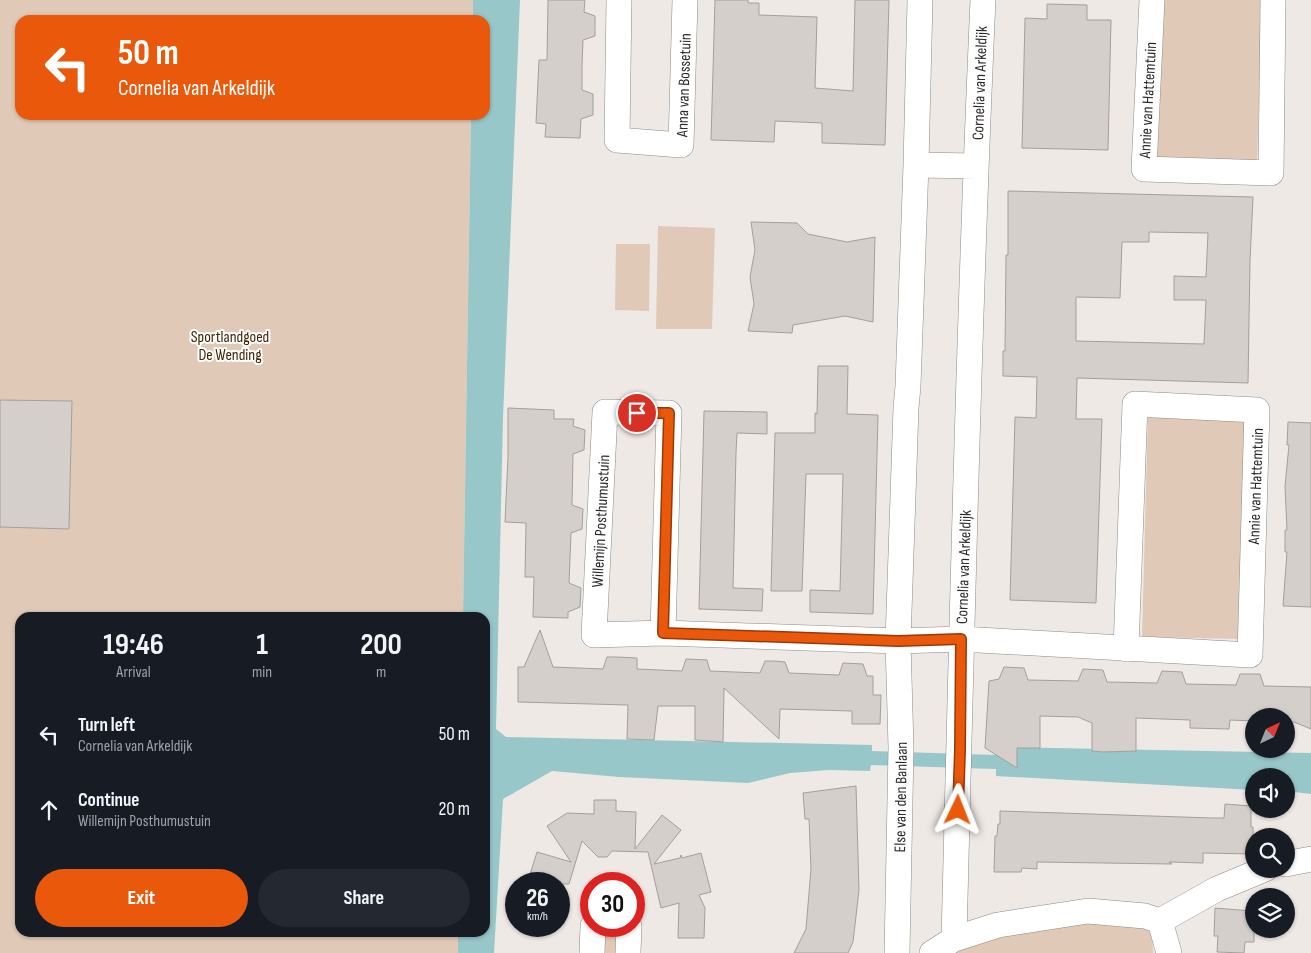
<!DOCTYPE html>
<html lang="en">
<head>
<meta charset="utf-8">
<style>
	:root { --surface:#171b24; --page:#242831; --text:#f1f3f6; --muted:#9ea1a6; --accent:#ea580c }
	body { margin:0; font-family:"Sofia Sans Condensed",sans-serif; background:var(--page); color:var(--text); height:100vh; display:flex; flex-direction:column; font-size:19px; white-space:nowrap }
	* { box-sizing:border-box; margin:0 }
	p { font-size:16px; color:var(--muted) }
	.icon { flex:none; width:28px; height:28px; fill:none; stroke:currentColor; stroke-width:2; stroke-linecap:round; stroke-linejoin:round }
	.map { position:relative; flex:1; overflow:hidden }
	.drawer { position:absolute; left:15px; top:612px; width:475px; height:325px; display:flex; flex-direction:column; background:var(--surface); border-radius:15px; box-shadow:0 1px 4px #0004 }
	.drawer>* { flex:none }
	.banner { position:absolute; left:15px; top:15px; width:475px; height:105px; border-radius:15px; box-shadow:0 1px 4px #0004; background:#ea580c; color:#fff; overflow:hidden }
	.needle { width:32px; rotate:43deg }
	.controls { position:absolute; left:1245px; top:708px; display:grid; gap:10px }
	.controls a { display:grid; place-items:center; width:50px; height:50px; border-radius:50%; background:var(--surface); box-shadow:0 1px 4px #0004; font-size:25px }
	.speed { position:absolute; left:505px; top:872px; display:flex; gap:10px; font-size:25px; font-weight:700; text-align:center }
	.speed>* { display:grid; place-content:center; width:65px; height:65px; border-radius:50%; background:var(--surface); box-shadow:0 1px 4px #0004; line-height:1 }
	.speed small { font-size:12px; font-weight:400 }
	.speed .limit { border:8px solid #d22; background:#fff; color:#111 }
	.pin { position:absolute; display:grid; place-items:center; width:42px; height:42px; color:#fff; margin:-21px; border:2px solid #fff; border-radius:50%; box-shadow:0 1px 5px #0007 }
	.me { position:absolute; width:55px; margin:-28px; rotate:2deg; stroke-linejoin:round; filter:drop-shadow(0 0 4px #0008) }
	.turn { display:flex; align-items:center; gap:18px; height:105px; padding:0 20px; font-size:22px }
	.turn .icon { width:65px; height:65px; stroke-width:2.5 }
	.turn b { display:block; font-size:35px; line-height:42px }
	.eta { display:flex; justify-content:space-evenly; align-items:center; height:85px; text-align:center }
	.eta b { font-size:30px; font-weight:700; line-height:35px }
	.action { display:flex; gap:10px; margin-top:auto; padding:10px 20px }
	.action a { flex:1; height:58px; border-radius:30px; background:var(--accent); color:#fff; font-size:20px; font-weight:700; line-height:58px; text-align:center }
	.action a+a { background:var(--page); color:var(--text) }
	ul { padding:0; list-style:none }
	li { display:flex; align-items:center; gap:15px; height:75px; padding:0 20px }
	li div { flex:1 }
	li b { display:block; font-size:19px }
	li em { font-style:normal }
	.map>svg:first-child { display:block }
	.green { fill:#e0cab7 }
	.water { fill:#97c7c9 }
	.building { fill:#d4cfcb; stroke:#a39f9b; fill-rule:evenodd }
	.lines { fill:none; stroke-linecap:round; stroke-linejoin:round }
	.minor-casing { stroke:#8e8a86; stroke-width:26 }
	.minor { stroke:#fff; stroke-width:25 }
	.route-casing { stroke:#983908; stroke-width:12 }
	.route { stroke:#ea580c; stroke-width:9 }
	.labels { text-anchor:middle; stroke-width:4; stroke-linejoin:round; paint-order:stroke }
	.street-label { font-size:16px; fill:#2c2a29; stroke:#fff }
	.park-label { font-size:16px; fill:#422402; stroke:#fff }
</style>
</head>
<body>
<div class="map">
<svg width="1311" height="953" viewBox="0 0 1311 953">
	<rect width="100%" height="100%" fill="#eee9e5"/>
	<!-- green -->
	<path class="green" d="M 0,0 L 473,0 L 473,20 L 20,20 L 20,115 L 471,115 L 463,617 L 20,618 L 20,932 L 458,932 L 458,953 L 0,953 Z
		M 1161,0 L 1262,0 L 1257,163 L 1157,160 Z
		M 658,226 L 715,228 L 712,329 L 656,329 Z
		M 616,244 L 650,244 L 649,311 L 615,310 Z
		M 1148,412 L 1249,415 L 1243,639 L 1142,637 Z
		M 1089,922 L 1144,925 L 1152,932 L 1153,953 L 952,953 L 1003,935 Z
		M 593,926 L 629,926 L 628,953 L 592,953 Z"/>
	<!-- water -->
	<path class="water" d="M 473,0 L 520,0 L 503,418 L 496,729 L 506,737 L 872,745 L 872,751 L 996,755 L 997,747 L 1311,753 L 1311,794 L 1286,791 L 1286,776 L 1254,776 L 1254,790 L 996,776 L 996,769 L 871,765 L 870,771 L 829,770 L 790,773 L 748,783 L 619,777 L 552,771 L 503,799 L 494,953 L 458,953 L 458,933 L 485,932 L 485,618 L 463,617 L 471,115 L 485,115 L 485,20 L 473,20 Z"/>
	<!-- building -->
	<path class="building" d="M 548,0 L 585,0 L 584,12 L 595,16 L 595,36 L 583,40 L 582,65 L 582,90 L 593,94 L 593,115 L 581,119 L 580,138 L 545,137 L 546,124 L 536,123 L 539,60 L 547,60 Z
		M 715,0 L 748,0 L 748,3 L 759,3 L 759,15 L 817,17 L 815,88 L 853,91 L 855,0 L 889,0 L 885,145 L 822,143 L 822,123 L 775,121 L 774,142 L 711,140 Z
		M 1047,4 L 1087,5 L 1087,20 L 1111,20 L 1108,150 L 1022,148 L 1025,18 L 1047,19 Z
		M 1008,191 L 1253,197 L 1250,261 L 1248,383 L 1077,378 L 1076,419 L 1102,419 L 1096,603 L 1010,600 L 1015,417 L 1036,418 L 1037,377 L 1003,376 L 1003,351 L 1005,351 L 1006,255 L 1008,255 ZM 1149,232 L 1208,233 L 1206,277 L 1174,276 L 1174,300 L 1206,300 L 1204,344 L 1076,341 L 1076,297 L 1120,298 L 1122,242 L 1149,242 Z
		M 751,222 L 797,223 L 808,234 L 847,242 L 875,237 L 873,322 L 845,316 L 793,325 L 792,333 L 748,331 L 754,304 L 750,277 L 755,250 Z
		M 818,366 L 848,366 L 847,414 L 878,415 L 873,614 L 810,612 L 810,590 L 840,591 L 843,474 L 806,474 L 802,591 L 771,591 L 775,433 L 815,433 L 815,413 L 817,414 Z
		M 0,400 L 72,401 L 69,529 L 0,527 Z
		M 508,408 L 554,410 L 554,419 L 574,419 L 573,426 L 585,430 L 584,450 L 573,454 L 572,505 L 583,509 L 582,529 L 571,533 L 569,583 L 581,588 L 580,607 L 568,612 L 568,618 L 533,617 L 534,577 L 525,577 L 526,523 L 505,522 L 508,457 Z
		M 704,411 L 767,412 L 767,434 L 737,433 L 736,452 L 733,588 L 763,589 L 762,611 L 699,609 Z
		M 1288,422 L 1311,423 L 1311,607 L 1283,606 L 1287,552 L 1285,552 L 1285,530 L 1287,530 L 1285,486 L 1289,445 L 1287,445 Z
		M 540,630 L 553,667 L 603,669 L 607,657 L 617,657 L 637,658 L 637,669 L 682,671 L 686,659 L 707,660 L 710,671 L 760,673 L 765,661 L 775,661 L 785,662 L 789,673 L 839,675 L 843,663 L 863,664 L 867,676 L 873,676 L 873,695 L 881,695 L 880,724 L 852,724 L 852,711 L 780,709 L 779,739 L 724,688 L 723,742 L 695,740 L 695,706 L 658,706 L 654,740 L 627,739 L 628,705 L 518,702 L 518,667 L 524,667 Z
		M 1004,667 L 1024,668 L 1028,680 L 1078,681 L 1083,669 L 1103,670 L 1107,682 L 1157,683 L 1162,671 L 1182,672 L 1186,684 L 1236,685 L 1240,674 L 1260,674 L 1264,686 L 1311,687 L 1311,729 L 1294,722 L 1286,722 L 1286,716 L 1254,716 L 1254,721 L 1230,720 L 1229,729 L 1190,728 L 1190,720 L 1136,718 L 1136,751 L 1103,752 L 1092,751 L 1092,723 L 1078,717 L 1040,716 L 1040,748 L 1017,748 L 1017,768 L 985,748 L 989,681 L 999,679 Z
		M 856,786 L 859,890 L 853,942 L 848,953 L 794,953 L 806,929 L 811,869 L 809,819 L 805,819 L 803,793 Z
		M 594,800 L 616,800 L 616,811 L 636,812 L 635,849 L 662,815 L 681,830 L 654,864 L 680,858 L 681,855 L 682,858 L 701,853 L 711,892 L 699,895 L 705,908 L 704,938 L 678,938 L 679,903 L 661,908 L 648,852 L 612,851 L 607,857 L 598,857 L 582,841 L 569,884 L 527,884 L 537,852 L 571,862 L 547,826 L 567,813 L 594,814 Z
		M 1225,804 L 1251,806 L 1251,827 L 1253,827 L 1253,854 L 1203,853 L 1203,863 L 1169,862 L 1172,864 L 1037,862 L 1037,869 L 1022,868 L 1021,872 L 994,872 L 995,836 L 997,836 L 998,824 L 1000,824 L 1000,811 L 1212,818 L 1224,818 Z
		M 1215,908 L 1251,911 L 1251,913 L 1254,913 L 1254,942 L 1245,942 L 1244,953 L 1217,952 L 1218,936 L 1214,936 Z"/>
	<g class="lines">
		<!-- minor casing -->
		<g class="minor-casing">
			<path id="minor" d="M 619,0 L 617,140 L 681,145 L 685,0
				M 1152,0 L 1144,169 L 1271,173 L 1273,0
				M 916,165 L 976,166
				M 663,633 L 669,413 L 605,412 L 594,635 L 663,633 L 898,641 L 961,639 L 1250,655 L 1257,410 L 1135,404 L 1126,649
				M 1286,864 L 1311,859
				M 1160,921 L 1217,889 L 1265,869
				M 954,939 C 962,626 969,313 983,0
				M 592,953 L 593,926
				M 628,953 L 629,926
				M 897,953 L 901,748 L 898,641 L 906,408 L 908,386 L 916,165 L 920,0
				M 932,953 L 954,939 L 998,925 L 1088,911 L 1145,916 L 1160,921 L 1169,953"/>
		</g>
		<!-- minor -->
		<use href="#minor" class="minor"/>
	</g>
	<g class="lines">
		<!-- route casing -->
		<g class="route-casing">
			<path id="route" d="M 637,413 L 669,413 L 663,633 L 898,641 L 961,639 L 960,750 L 958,810"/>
		</g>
		<!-- route -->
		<use href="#route" class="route"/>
	</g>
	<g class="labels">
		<!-- street labels -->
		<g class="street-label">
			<text transform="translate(979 83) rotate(-88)" y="6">Cornelia van Arkeldijk</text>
			<text transform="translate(683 85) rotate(-88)" y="6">Anna van Bossetuin</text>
			<text transform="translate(1147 100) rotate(-87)" y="6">Annie van Hattemtuin</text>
			<text transform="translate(1255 486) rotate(-88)" y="6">Annie van Hattemtuin</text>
			<text transform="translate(600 521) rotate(-87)" y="6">Willemijn Posthumustuin</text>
			<text transform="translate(963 567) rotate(-88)" y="6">Cornelia van Arkeldijk</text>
			<text transform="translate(900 797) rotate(-89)" y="6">Else van den Banlaan</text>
		</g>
		<!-- park labels -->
		<g class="park-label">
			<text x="230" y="342">Sportlandgoed<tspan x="230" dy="18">De Wending</tspan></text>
		</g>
	</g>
</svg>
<div class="controls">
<a><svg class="needle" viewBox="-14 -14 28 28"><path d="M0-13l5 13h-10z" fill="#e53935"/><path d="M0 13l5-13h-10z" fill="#9ea1a6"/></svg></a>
<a><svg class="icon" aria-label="sound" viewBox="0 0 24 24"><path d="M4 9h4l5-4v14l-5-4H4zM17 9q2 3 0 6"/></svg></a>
<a><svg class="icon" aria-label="search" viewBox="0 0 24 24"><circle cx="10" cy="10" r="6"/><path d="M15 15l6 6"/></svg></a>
<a><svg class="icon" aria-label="layers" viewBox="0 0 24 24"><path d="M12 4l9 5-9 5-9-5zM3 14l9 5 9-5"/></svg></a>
</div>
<div class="speed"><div>26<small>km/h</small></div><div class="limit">30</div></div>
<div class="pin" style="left:637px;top:413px;background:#d93025"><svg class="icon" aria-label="arrive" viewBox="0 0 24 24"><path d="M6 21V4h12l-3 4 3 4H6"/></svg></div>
<svg class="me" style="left:958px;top:810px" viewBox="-20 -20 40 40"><path d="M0-17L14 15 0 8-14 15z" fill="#ea580c" stroke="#fff" stroke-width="4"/></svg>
<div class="banner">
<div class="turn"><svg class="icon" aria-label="left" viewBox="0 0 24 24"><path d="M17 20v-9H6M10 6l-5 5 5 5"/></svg><div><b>50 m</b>Cornelia van Arkeldijk</div></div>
</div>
<section class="drawer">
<div class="eta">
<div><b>19:46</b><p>Arrival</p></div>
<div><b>1</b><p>min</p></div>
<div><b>200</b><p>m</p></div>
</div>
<ul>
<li><svg class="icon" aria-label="left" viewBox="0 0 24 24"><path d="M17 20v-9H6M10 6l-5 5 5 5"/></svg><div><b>Turn left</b><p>Cornelia van Arkeldijk</p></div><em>50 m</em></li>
<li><svg class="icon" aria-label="ahead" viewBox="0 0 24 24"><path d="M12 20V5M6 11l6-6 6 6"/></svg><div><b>Continue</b><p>Willemijn Posthumustuin</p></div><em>20 m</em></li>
</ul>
<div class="action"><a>Exit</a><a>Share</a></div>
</section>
</div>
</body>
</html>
